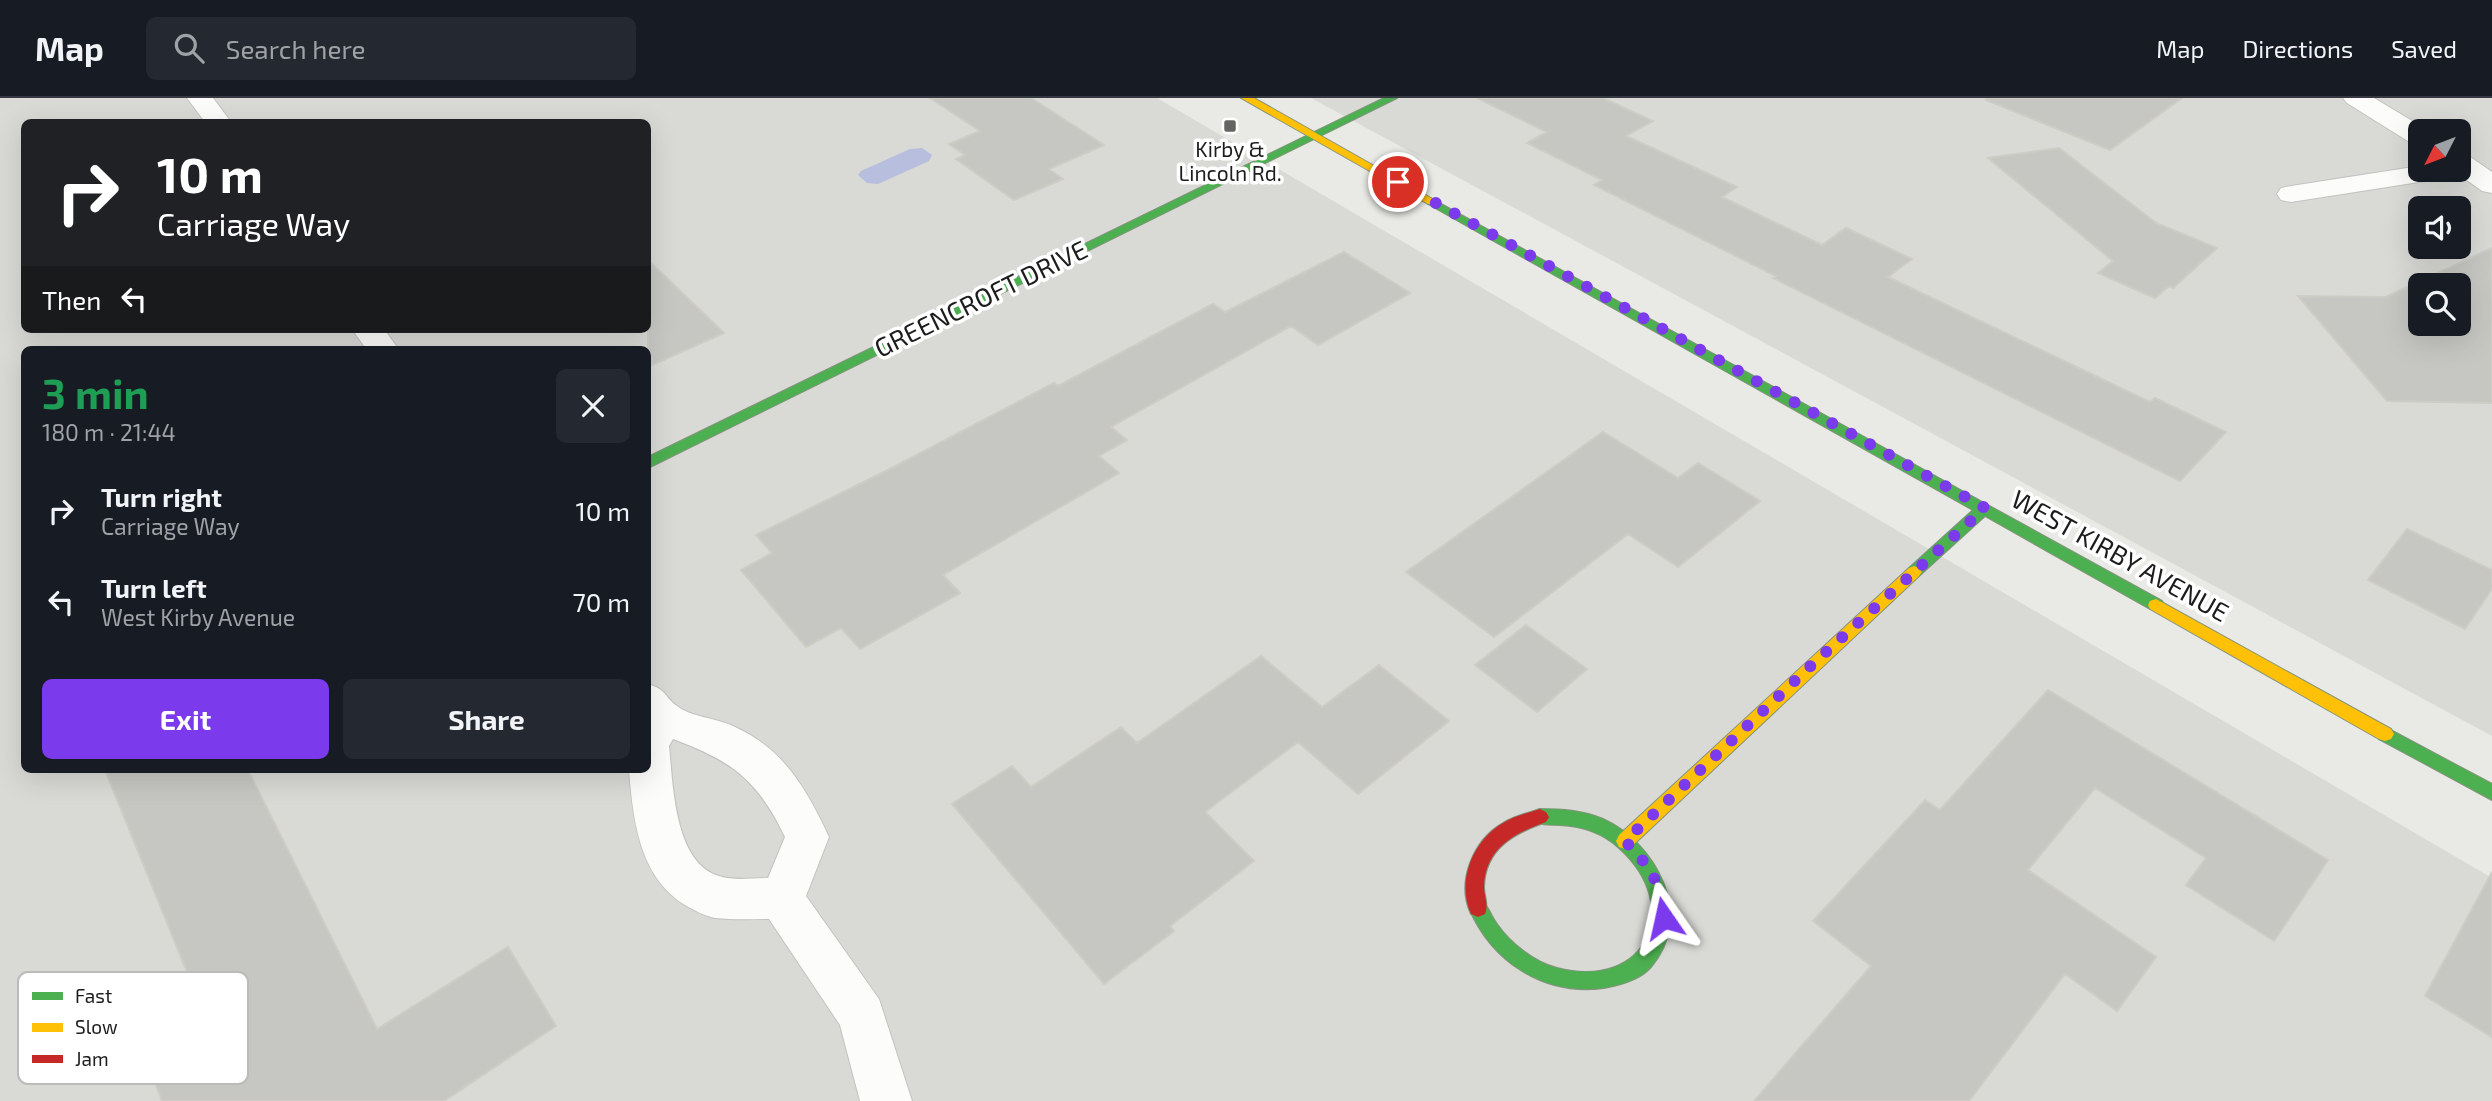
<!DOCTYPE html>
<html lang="en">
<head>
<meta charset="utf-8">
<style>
	:root { --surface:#171b24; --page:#242831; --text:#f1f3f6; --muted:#9ea1a6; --line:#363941; --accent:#7c3aed }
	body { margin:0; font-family:"Exo 2",sans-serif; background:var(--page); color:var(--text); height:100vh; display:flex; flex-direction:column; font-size:26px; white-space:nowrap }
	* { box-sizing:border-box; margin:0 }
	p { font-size:23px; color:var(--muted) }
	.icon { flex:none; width:38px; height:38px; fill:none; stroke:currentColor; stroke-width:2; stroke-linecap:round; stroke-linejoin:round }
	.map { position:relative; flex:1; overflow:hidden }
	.details { position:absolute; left:21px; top:248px; width:630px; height:427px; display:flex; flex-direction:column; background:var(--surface); border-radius:10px; box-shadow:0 7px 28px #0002 }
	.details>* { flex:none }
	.hud { position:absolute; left:21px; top:21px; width:630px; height:214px; border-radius:10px; box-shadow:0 7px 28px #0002; background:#202124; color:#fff; overflow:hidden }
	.needle { width:46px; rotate:228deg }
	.fabs { position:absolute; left:2408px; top:21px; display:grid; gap:14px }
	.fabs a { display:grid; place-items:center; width:63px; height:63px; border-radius:10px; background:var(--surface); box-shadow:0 7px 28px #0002; font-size:35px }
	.pin { position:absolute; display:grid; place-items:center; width:60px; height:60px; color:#fff; margin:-30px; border:4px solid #fff; border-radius:50%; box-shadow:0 2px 7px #0007 }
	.me { position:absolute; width:77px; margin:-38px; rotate:349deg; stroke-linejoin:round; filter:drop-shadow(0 0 5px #0008) }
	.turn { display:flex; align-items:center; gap:24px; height:147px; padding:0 21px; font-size:32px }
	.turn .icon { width:91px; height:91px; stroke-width:2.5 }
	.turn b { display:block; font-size:49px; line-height:60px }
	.then { display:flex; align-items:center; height:66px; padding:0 21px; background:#0003; gap:14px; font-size:26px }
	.round { display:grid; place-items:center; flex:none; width:74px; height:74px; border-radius:10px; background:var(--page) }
	.head { display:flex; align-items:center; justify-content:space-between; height:119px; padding:0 21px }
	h1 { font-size:42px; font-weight:700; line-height:52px; color:#1e9e55 }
	.button { display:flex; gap:14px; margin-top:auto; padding:14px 21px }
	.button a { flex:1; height:80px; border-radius:10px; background:var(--accent); color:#fff; font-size:28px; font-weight:700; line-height:80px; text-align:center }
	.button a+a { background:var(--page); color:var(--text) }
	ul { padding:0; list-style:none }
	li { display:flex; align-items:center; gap:21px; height:91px; padding:0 21px }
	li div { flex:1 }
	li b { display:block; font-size:26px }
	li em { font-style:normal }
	header { display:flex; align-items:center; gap:42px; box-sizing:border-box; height:98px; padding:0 35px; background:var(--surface); border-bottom:2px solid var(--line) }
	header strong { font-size:33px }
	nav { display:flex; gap:38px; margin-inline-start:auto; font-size:24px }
	.search { width:490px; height:63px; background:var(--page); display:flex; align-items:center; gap:18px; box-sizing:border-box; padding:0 24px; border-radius:10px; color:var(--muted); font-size:26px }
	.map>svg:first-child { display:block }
	.residential { fill:#d9d9d6; fill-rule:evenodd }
	.water { fill:#b8bedd }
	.building { fill:#c6c7c2; stroke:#cdcdc6; stroke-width:2; fill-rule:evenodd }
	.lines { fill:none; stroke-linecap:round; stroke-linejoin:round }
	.street-casing { stroke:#c2c3c1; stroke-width:2 }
	.fast-casing { stroke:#85947e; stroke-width:2 }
	.slow-casing { stroke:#85947e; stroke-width:2 }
	.jam-casing { stroke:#85947e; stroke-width:2 }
	.street { fill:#fcfcfb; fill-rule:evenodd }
	.fast { fill:#4caf50; fill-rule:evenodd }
	.slow { fill:#ffc107; fill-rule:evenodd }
	.jam { fill:#c62828; fill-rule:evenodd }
	.route { stroke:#7c3aed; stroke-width:12; stroke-dasharray:0 21.6 }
	.poi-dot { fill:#646462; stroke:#fff; stroke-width:2.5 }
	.labels { text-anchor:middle; stroke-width:7; stroke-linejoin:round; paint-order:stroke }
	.far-poi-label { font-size:21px; fill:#1c1c1c; stroke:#fff }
	.street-label { font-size:26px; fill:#1c1c1c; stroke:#fff }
	.key { fill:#fff; stroke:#bbb; stroke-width:2 }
	.key-label { font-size:19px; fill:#1c1c1c }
</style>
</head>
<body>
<header>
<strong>Map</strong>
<div class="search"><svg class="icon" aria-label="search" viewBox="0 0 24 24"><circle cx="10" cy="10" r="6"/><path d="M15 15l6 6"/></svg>Search here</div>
<nav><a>Map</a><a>Directions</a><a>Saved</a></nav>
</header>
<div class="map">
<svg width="2492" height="1003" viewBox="0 0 2492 1003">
	<rect width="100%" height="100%" fill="#e9eae5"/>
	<!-- residential -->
	<path class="residential" d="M 0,0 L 1157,0 L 2492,780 L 2492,1003 L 0,1003 ZM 24,24 L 648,24 L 648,231 L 24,231 ZM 24,252 L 648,252 L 648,672 L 24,672 Z
		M 1311,0 L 2492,0 L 2492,638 ZM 2420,33 L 2459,33 L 2459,72 L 2420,72 ZM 2420,110 L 2459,110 L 2459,149 L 2420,149 ZM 2420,187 L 2459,187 L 2459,226 L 2420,226 Z"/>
	<!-- water -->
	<path class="water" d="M 922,50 L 932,57 L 929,63 L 878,86 L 867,85 L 858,77 L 861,73 L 910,51 Z"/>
	<!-- building -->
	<path class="building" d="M 930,0 L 1031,0 L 1104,47 L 1049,71 L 1063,81 L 1014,102 L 956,61 L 965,57 L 949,46 L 980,33 Z
		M 1477,0 L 1603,0 L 1653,23 L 1626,38 L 1737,89 L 1722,99 L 1822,147 L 1846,130 L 1912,161 L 1888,179 L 2150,304 L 2155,300 L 2226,334 L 2180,383 L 1773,180 L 1776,178 L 1594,87 L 1602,82 L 1527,45 L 1547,34 Z
		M 1987,0 L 2182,0 L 2110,52 L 1986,2 Z
		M 2059,50 L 2156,125 L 2217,150 L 2173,190 L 2169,188 L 2155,200 L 2098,175 L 2113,163 L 1988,60 Z
		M 2492,150 L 2492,305 L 2387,303 L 2298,198 L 2386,199 ZM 2420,187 L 2459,187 L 2459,226 L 2420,226 Z
		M 1344,154 L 1410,195 L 1318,247 L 1291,228 L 1111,329 L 1127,342 L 1099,358 L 1119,375 L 943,477 L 960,495 L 860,551 L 841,530 L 806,549 L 741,472 L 772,455 L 756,437 L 886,373 L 1054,285 L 1058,288 L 1213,206 L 1225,214 Z
		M 648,162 L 724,235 L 648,269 Z
		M 1603,334 L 1678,380 L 1698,365 L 1760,403 L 1678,469 L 1628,436 L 1494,539 L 1406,474 Z
		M 2407,431 L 2492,472 L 2492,491 L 2465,531 L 2368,482 Z
		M 1526,527 L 1587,571 L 1537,614 L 1475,567 Z
		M 1261,558 L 1322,609 L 1379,567 L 1449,623 L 1358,696 L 1298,644 L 1205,714 L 1254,763 L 1170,828 L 1174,833 L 1104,886 L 952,706 L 1012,668 L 1031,689 L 1121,629 L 1137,645 Z
		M 2048,592 L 2328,762 L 2274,843 L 2186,787 L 2206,760 L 2095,690 L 2028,772 L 2156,859 L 2117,913 L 2065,876 L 1969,1003 L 1754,1003 L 1871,868 L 1813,823 L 1925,702 L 1940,712 Z
		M 105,672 L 248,672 L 377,931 L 508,849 L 556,928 L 444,1003 L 162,1003 L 131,922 L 192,886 Z
		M 2492,774 L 2492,939 L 2425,898 Z"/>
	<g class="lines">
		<!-- street casing -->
		<g class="street-casing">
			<path id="street" d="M 187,0 L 213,0 L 231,24 L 205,24 Z
				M 2343,0 L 2374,0 L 2429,33 L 2420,33 L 2420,47 L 2411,45 L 2347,5 Z
				M 2459,56 L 2469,58 L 2492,74 L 2492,95 L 2482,93 L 2457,75 L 2445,80 L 2291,104 L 2281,102 L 2277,96 L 2281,90 L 2291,88 L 2420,68 L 2420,72 L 2459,72 Z
				M 352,231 L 384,231 L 399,252 L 367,252 Z
				M 648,586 C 669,593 663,598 677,608 C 691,619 716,620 733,628 C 784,651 806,690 829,739 L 806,798 L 879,901 L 912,1003 L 860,1003 L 840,927 L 769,821 C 752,821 733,822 715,820 C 704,818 694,812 685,807 C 639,779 633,721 629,672 L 648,672 ZM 673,641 C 732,663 757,681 785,739 L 768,780 C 753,780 733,783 719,778 C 674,765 673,686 669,648 Z"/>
		</g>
		<!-- fast casing -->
		<g class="fast-casing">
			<path id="fast" d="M 1384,0 L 1397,0 L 648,370 L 648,359 Z
				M 1432,101 L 2162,503 L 2164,507 L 2162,511 L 2150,511 L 1985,418 L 1919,478 L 1909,478 L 1906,474 L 1909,470 L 1973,412 L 1428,106 L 1426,104 Z
				M 2385,629 L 2492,686 L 2492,702 L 2379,641 L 2376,636 L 2379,631 Z
				M 1540,711 C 1561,711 1583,712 1603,721 C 1656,745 1695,818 1651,869 C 1640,882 1620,887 1604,890 C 1544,898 1492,864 1469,810 L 1471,804 L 1478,801 C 1488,805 1490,817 1497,826 C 1510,845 1534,864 1557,870 C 1648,893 1684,808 1619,750 C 1603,735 1582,728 1560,727 C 1551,727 1542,727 1534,724 L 1531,719 L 1534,714 Z"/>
		</g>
		<!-- slow casing -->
		<g class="slow-casing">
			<path id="slow" d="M 1241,0 L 1254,0 L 1438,104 L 1436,106 L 1428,106 Z
				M 1914,468 L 1919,470 L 1922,474 L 1919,478 L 1631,749 L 1625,751 L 1619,749 L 1616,743 L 1619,737 L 1909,470 Z
				M 2156,501 L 2391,631 L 2394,636 L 2391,641 L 2385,643 L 2379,641 L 2150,511 L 2148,507 L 2150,503 Z"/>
		</g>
		<!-- jam casing -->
		<g class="jam-casing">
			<path id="jam" d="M 1540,711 L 1546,714 L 1549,719 L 1546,724 C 1515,735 1485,750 1484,789 C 1484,798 1489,807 1485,816 L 1478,819 L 1471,816 C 1456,784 1473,742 1503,725 C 1514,718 1528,715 1540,711 Z"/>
		</g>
		<!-- street -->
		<use href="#street" class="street"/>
		<!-- fast -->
		<use href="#fast" class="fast"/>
		<!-- slow -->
		<use href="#slow" class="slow"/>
		<!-- jam -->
		<use href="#jam" class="jam"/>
	</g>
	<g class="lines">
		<!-- route -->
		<path class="route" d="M 1398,84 L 1985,410 L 1817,562 L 1625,743 C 1652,771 1659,781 1664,820"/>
	</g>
	<!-- markers -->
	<rect class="poi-dot" x="1223" y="21" width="14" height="14" rx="3.5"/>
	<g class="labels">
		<!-- far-poi labels -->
		<g class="far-poi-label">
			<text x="1230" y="59">Kirby &amp;<tspan x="1230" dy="24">Lincoln Rd.</tspan></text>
		</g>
		<!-- street labels -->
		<g class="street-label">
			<text transform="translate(981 201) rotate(-26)" y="9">GREENCROFT DRIVE</text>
			<text transform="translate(2120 458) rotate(29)" y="9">WEST KIRBY AVENUE</text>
		</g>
	</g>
	<!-- legend -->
	<rect x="18" y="874" width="230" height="112" rx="10" class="key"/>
	<rect x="32" y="894" width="31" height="8" fill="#4caf50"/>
	<rect x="32" y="925" width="31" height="9" fill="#ffc107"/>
	<rect x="32" y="957" width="31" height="8" fill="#c62828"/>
	<g class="key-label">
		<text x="75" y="905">Fast</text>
		<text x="75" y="936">Slow</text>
		<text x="75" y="968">Jam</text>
	</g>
</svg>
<div class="fabs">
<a><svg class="needle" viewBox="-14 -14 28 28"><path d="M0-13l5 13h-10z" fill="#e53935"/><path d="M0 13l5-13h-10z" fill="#9ea1a6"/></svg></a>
<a><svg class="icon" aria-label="sound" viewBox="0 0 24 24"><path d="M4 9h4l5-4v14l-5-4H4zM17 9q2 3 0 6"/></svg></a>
<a><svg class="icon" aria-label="search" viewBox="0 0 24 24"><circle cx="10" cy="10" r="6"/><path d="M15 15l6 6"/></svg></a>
</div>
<div class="pin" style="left:1398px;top:84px;background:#d93025"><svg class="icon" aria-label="arrive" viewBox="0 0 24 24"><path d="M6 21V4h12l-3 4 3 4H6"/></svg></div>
<svg class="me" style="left:1664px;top:820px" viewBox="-20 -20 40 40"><path d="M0-17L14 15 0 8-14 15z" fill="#7c3aed" stroke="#fff" stroke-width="4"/></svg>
<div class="hud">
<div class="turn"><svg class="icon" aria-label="right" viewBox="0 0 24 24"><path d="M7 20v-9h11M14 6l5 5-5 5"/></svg><div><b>10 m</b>Carriage Way</div></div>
<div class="then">Then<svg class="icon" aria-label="left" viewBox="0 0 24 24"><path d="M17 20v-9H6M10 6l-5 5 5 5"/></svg></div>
</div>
<section class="details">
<div class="head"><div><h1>3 min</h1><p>180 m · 21:44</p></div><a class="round"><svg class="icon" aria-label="close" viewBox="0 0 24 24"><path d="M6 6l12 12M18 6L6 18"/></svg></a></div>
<ul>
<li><svg class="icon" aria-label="right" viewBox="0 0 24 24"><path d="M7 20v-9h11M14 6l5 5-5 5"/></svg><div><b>Turn right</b><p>Carriage Way</p></div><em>10 m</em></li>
<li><svg class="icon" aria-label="left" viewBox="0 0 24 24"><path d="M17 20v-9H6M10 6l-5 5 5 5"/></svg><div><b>Turn left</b><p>West Kirby Avenue</p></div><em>70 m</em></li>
</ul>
<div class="button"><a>Exit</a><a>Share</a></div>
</section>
</div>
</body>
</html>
